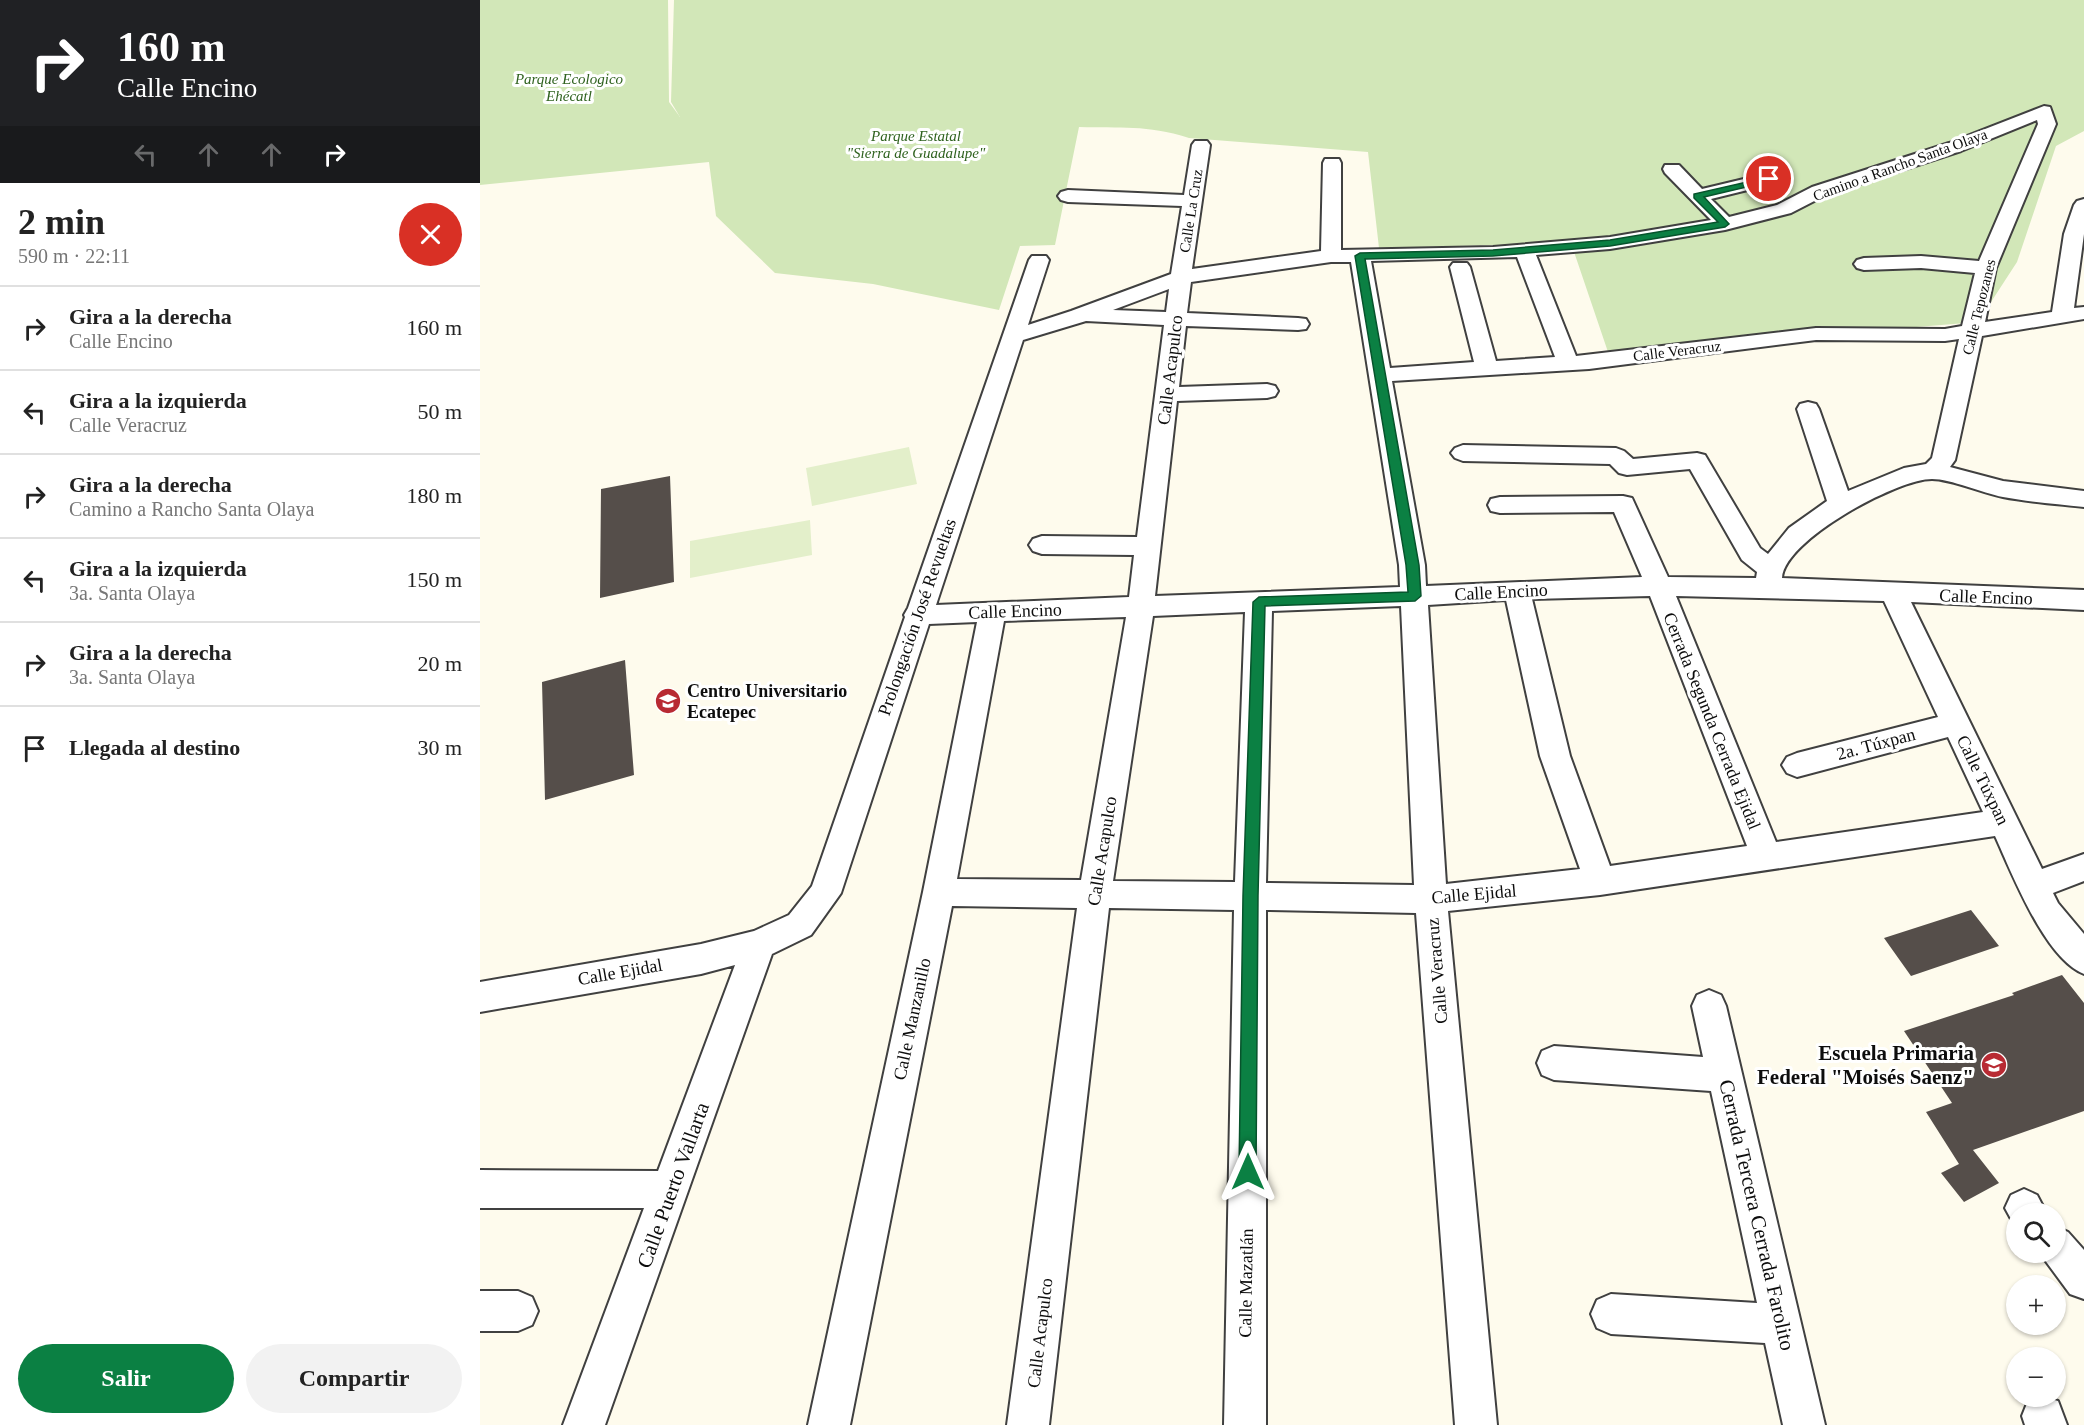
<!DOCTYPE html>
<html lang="es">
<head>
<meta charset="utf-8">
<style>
	:root { --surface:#fff; --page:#f2f2f2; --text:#222; --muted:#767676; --line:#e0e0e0; --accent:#0b8043 }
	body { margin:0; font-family:"Times New Roman",serif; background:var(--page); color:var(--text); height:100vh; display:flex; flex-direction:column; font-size:22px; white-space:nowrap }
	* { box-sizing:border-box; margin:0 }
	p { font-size:20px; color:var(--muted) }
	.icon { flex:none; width:33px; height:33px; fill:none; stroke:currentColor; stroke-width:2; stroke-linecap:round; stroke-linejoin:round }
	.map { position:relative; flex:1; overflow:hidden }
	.details { display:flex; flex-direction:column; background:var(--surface); width:480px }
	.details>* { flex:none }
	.top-card { background:#202124; color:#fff; overflow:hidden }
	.fabs { position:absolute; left:1526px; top:1203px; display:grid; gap:12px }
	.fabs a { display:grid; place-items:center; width:60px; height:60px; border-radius:50%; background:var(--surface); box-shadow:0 2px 4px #0004; font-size:30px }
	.pin { position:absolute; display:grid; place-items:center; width:51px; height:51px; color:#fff; margin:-26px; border:3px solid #fff; border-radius:50%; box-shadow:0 2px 6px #0007 }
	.me { position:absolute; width:66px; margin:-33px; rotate:0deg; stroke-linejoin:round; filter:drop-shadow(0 0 4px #0008) }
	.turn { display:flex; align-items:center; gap:21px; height:126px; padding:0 18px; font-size:27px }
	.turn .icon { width:78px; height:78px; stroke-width:2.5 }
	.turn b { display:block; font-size:42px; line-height:51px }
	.lanes { display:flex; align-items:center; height:57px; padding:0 18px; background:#0003; justify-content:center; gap:30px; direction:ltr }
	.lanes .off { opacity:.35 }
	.round { display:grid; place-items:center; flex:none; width:63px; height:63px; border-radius:32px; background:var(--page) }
	.overview { display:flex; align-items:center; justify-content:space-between; height:102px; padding:0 18px }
	h1 { font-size:36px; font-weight:600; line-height:45px }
	.button { display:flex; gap:12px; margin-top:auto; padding:12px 18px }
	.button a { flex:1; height:69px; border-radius:36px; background:var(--accent); color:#fff; font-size:24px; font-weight:600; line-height:69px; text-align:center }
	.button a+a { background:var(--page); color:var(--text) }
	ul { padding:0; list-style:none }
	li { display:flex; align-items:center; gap:18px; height:84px; padding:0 18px; border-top:2px solid var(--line) }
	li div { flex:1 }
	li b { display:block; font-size:22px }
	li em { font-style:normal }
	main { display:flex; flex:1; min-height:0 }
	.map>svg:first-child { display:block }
	.green { fill:#d2e7b8 }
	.pitch { fill:#e3efca }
	.building { fill:#554e4a }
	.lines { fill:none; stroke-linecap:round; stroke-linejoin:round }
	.minor-casing { stroke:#404040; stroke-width:4 }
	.minor { fill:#fff; fill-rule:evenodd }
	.route { fill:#0b8043; stroke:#07532c; stroke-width:1.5 }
	.labels { text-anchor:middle; stroke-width:6; stroke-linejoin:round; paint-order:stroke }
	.far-park-label { font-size:15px; font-style:italic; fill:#2f621f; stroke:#fff }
	.far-street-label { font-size:15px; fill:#0d0d0d; stroke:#fff }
	.street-label { font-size:18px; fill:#0d0d0d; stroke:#fff }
	.poi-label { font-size:18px; font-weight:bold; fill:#0d0d0d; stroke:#fff; text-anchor:start }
	.near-poi-label { font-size:21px; font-weight:bold; fill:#0d0d0d; stroke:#fff; text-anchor:end }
	.near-street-label { font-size:21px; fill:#0d0d0d; stroke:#fff }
</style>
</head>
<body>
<main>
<section class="details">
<div class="top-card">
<div class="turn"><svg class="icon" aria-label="right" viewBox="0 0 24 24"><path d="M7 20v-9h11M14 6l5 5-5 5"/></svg><div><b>160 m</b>Calle Encino</div></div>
<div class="lanes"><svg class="icon off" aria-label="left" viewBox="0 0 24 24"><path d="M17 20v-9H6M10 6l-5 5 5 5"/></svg><svg class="icon off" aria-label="ahead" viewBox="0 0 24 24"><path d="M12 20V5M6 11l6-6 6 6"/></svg><svg class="icon off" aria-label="ahead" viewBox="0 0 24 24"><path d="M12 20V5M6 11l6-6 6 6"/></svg><svg class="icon" aria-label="right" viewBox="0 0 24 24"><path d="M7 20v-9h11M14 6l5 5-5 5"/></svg></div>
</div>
<div class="overview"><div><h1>2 min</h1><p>590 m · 22:11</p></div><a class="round" style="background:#d93025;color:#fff"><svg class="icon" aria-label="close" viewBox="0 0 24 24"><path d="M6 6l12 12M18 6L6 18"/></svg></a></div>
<ul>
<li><svg class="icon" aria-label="right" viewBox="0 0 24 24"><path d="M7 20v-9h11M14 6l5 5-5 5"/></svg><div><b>Gira a la derecha</b><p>Calle Encino</p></div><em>160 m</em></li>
<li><svg class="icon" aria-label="left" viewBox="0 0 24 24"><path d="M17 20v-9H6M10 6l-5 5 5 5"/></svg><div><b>Gira a la izquierda</b><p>Calle Veracruz</p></div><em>50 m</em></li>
<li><svg class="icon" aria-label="right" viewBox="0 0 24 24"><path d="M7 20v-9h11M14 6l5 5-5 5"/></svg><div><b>Gira a la derecha</b><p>Camino a Rancho Santa Olaya</p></div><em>180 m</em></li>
<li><svg class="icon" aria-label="left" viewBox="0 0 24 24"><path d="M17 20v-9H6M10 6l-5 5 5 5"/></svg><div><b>Gira a la izquierda</b><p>3a. Santa Olaya</p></div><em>150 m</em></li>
<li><svg class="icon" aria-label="right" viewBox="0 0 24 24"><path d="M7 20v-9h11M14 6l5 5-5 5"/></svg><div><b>Gira a la derecha</b><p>3a. Santa Olaya</p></div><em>20 m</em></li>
<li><svg class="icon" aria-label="arrive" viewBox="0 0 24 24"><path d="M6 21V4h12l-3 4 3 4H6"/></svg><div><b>Llegada al destino</b></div><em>30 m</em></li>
</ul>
<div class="button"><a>Salir</a><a>Compartir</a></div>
</section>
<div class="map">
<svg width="1604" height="1425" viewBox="0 0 1604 1425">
	<rect width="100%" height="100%" fill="#fefbed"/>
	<!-- green -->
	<path class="green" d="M 0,0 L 188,0 L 189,102 L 200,117 L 191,102 L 194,0 L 1604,0 L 1604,131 L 1576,146 L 1537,262 L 1498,322 L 1128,352 L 1091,243 L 899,248 L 888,152 L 709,138 C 665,124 642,129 599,127 L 575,245 L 540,246 L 519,310 L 393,284 L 295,273 L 236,216 L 229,162 L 0,185 Z"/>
	<!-- pitch -->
	<path class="pitch" d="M 429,447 L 437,484 L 332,506 L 326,468 Z
		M 330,520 L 332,555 L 210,578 L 210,541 Z"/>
	<!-- building -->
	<path class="building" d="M 190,476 L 194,582 L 120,598 L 121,489 Z
		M 145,660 L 154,775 L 65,800 L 62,682 Z
		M 1491,910 L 1519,946 L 1431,976 L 1404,938 Z
		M 1582,975 L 1604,1003 L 1604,1111 L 1493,1150 L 1519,1183 L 1484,1202 L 1461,1173 L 1479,1164 L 1446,1112 L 1472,1103 L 1424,1031 L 1534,995 L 1532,993 Z"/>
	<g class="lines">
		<!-- minor casing -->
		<g class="minor-casing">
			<path id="minor" d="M 1564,106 L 1570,107 L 1576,124 L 1516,268 L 1505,322 L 1572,312 L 1584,234 L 1594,205 L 1597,201 L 1604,199 L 1604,234 L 1594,308 L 1604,307 L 1604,319 L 1502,336 L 1475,460 L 1470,467 L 1523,481 L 1604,491 L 1604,507 C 1577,504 1549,502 1523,497 C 1502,493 1471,479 1452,479 C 1417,479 1304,540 1302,578 L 1604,590 L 1604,610 L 1431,602 L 1562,869 L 1604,854 L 1604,881 L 1573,893 L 1578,903 L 1604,934 L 1604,974 C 1565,959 1532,873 1515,836 L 1120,895 L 968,911 L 1017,1425 L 975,1425 L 936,913 L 786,910 L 786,1425 L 744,1425 L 754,910 L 629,908 L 569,1425 L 527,1425 L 597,908 L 472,906 L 370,1425 L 328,1425 L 443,892 L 497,622 L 449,624 L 361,893 L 331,935 L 292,954 L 125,1425 L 83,1425 L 164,1208 L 0,1208 L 0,1170 L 178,1171 L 255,965 L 221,974 L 0,1012 L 0,982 L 221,944 L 274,931 L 309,915 L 332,886 L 425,617 L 424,615 L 428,608 L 549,260 L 552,256 L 566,256 L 569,260 L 548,325 L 591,311 L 691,274 L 702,206 L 588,202 L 581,200 L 578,196 L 581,192 L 588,190 L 704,195 L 712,145 L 715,141 L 727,141 L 730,145 L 712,269 L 841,251 L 843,163 L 845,159 L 859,159 L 861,163 L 861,250 L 1013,247 L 1130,237 L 1231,220 L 1185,173 L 1183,169 L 1185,165 L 1199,165 L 1222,189 L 1289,173 L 1296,175 L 1298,179 L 1296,183 L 1231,199 L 1249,217 L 1297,205 L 1332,187 L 1469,143 ZM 1557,120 L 1558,124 L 1499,261 L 1441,256 L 1384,258 L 1377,260 L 1374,264 L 1377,268 L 1384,270 L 1441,268 L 1495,273 L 1482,326 L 1465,329 L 1336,328 L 1096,356 L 1056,255 L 1130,249 L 1245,230 L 1311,213 L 1346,195 L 1481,151 ZM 1037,257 L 1075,357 L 1016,361 L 990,267 L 987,263 L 973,263 L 970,267 L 994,362 L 910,368 L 891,261 ZM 851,262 L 871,262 L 919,565 L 920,587 L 675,596 L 697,401 L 787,398 L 795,396 L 798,391 L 795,386 L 787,384 L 699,387 L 706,326 L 818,330 L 826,329 L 829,324 L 826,319 L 818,318 L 707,313 L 711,282 ZM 689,289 L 686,312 L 633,310 ZM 606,321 L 684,325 L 657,537 L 562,536 L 553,539 L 549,545 L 553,551 L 562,554 L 654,555 L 649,597 L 456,605 L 543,340 ZM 1479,339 L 1452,458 L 1446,464 L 1424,468 L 1368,491 L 1339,409 L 1336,404 L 1328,402 L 1320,404 L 1317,409 L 1347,501 L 1309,528 L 1288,554 L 1280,548 L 1225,455 L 1217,453 L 1153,459 L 1144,451 L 1136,448 L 983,445 L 975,448 L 971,453 L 975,458 L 983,461 L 1130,464 L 1139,473 L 1147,475 L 1210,469 L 1262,560 L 1277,572 L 1276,578 L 1188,577 L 1152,498 L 1143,496 L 1020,497 L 1011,499 L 1008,505 L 1011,511 L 1020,513 L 1134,512 L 1162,577 L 946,586 L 945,565 L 912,381 L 1109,369 L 1336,340 L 1465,341 ZM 1170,596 L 1267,846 L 1130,866 L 1090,756 L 1052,599 ZM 1196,596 L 1404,601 L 1458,717 L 1317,753 L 1307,757 L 1302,765 L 1307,773 L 1317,777 L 1468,737 L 1503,812 L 1296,842 ZM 1026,600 L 1060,756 L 1100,869 L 966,884 L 948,605 ZM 921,606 L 934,885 L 786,883 L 792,611 ZM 765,612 L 755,882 L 633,881 L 673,616 ZM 646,617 L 601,880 L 477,879 L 524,621 Z
				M 1229,990 L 1241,995 L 1246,1006 L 1345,1425 L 1303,1425 L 1285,1343 L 1131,1334 L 1117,1328 L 1111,1314 L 1117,1300 L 1131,1294 L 1277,1303 L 1231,1091 L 1074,1080 L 1062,1075 L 1057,1063 L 1062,1051 L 1074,1046 L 1223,1057 L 1212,1006 L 1217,995 Z
				M 1544,1189 L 1557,1195 L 1567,1214 L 1536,1214 L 1536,1228 L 1525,1208 L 1531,1195 Z
				M 1575,1226 L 1588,1232 L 1604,1250 L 1604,1299 L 1590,1294 L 1559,1252 L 1575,1252 Z
				M 0,1291 L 38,1291 L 52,1297 L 58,1311 L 52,1325 L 38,1331 L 0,1331 Z
				M 1560,1396 L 1578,1401 L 1587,1425 L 1545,1425 L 1542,1416 L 1548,1401 Z"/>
		</g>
		<!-- minor -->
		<use href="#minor" class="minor"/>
	</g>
	<!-- route -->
	<path class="route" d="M 1289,177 L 1292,177 L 1292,181 L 1224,197 L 1249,224 L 1245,227 L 1130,246 L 1013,256 L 885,259 L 939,565 L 941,596 L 935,601 L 785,606 L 778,896 L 776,1172 L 774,1178 L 768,1181 L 761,1178 L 759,1172 L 763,896 L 773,602 L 779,597 L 928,592 L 926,565 L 875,256 L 880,253 L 1013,250 L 1130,240 L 1238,222 L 1214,198 L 1214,194 Z"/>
	<!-- icons -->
	<defs>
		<g id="university-disc" transform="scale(1.35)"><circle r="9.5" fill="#b82a33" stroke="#fff"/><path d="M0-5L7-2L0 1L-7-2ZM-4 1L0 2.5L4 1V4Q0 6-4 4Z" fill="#fff"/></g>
		<g id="school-disc" transform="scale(1.35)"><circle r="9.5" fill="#b82a33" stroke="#fff"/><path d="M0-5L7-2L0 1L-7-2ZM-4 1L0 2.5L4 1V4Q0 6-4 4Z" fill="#fff"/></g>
	</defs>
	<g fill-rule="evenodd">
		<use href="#university-disc" x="188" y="701"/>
		<use href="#school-disc" x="1514" y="1065"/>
	</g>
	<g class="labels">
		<!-- far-park labels -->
		<g class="far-park-label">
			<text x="89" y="84">Parque Ecologico<tspan x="89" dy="17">Ehécatl</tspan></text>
			<text x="436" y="141">Parque Estatal<tspan x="436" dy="17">"Sierra de Guadalupe"</tspan></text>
		</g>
		<!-- far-street labels -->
		<g class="far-street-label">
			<text transform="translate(1420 165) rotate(-20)" y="5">Camino a Rancho Santa Olaya</text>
			<text transform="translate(711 211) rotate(-81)" y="5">Calle La Cruz</text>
			<text transform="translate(1499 307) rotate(-76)" y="5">Calle Tepozanes</text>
			<text transform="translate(1197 351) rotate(-7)" y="5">Calle Veracruz</text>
		</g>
		<!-- street labels -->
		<g class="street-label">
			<text transform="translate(690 370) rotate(-83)" y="6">Calle Acapulco</text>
			<text transform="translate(1021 592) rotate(-3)" y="6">Calle Encino</text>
			<text transform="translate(1506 597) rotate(2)" y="6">Calle Encino</text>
			<text transform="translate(535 611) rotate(-2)" y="6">Calle Encino</text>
			<text transform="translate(437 617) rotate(-71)" y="6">Prolongación José Revueltas</text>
			<text transform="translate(1232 721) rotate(68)" y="6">Cerrada Segunda Cerrada Ejidal</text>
			<text transform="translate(1396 744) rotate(-15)" y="6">2a. Túxpan</text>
			<text transform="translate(1503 780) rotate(64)" y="6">Calle Túxpan</text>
			<text transform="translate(622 851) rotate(-81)" y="6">Calle Acapulco</text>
			<text transform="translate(994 894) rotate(-5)" y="6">Calle Ejidal</text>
			<text transform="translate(957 971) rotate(-95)" y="6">Calle Veracruz</text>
			<text transform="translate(140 972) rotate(-10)" y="6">Calle Ejidal</text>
			<text transform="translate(432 1019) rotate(-78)" y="6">Calle Manzanillo</text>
			<text transform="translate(766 1283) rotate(-89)" y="6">Calle Mazatlán</text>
			<text transform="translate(560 1333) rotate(-83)" y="6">Calle Acapulco</text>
		</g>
		<!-- poi labels -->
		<g class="poi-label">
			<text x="207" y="697">Centro Universitario<tspan x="207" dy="21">Ecatepec</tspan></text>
		</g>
		<!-- near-poi labels -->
		<g class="near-poi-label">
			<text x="1494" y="1060">Escuela Primaria<tspan x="1494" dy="24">Federal "Moisés Saenz"</tspan></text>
		</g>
		<!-- near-street labels -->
		<g class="near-street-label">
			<text transform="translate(193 1185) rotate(-70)" y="7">Calle Puerto Vallarta</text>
			<text transform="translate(1277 1215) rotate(77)" y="7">Cerrada Tercera Cerrada Farolito</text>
		</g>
	</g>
</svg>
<div class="fabs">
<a><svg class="icon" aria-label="search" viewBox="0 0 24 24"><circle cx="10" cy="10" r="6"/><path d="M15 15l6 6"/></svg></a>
<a>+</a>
<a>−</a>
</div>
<div class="pin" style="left:1289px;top:179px;background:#d93025"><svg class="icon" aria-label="arrive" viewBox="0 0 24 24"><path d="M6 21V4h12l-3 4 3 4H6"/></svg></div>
<svg class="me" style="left:768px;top:1172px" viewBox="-20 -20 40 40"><path d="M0-17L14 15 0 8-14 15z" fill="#0b8043" stroke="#fff" stroke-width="4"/></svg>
</div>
</main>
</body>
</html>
